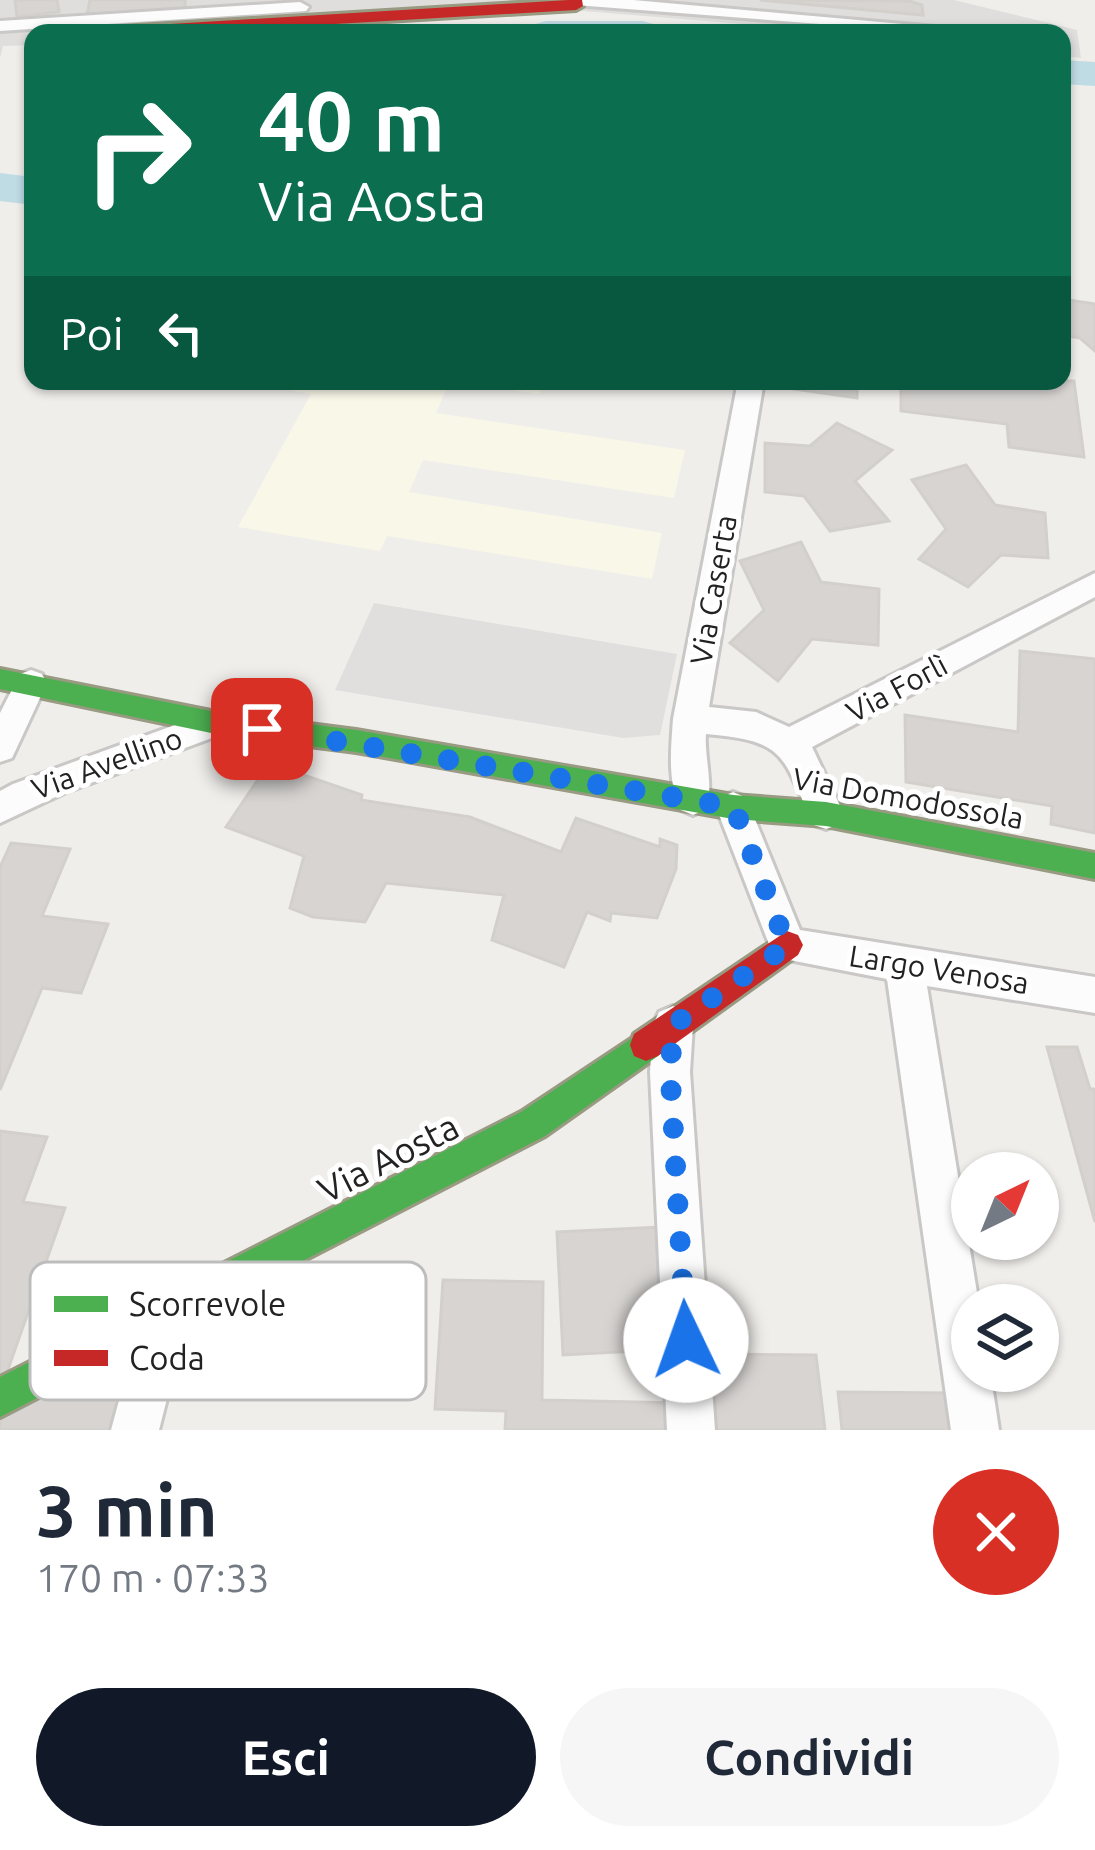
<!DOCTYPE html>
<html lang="it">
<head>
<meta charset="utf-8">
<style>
	:root { --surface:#fff; --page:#f6f6f7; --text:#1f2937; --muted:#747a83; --accent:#111827 }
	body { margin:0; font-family:Ubuntu,sans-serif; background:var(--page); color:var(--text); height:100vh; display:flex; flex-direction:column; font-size:45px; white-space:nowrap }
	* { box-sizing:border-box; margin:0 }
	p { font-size:39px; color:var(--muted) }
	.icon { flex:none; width:66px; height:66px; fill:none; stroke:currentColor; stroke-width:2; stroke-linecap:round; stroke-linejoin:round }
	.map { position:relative; height:1430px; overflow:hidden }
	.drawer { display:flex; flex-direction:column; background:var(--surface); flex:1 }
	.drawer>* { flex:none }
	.hud { position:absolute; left:24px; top:24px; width:1047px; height:366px; border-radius:24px; box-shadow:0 3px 9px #0004; background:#0b6e4f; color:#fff; overflow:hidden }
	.needle { width:78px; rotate:43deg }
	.controls { position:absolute; left:951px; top:1152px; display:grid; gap:24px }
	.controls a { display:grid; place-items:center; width:108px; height:108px; border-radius:50%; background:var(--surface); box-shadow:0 3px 9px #0004; font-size:60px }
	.pin { position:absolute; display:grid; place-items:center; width:102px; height:102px; color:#fff; margin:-51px; border-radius:24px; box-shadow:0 6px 18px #0006 }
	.me { position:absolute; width:132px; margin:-66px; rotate:357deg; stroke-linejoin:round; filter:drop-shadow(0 0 9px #0008) }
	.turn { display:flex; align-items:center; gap:42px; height:252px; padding:0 36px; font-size:54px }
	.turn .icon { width:156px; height:156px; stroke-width:2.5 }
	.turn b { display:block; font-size:84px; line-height:102px }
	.then { display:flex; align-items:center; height:114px; padding:0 36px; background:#0003; gap:24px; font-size:45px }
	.round { display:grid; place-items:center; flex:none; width:126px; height:126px; border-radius:63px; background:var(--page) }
	.overview { display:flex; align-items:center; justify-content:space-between; height:204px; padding:0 36px }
	h1 { font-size:72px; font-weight:700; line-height:90px }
	.button { display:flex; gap:24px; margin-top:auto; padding:24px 36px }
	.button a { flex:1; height:138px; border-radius:72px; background:var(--accent); color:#fff; font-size:48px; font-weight:700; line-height:138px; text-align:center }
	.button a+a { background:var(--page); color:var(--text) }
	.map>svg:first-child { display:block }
	.residential { fill:#dfdedc }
	.education { fill:#f8f7e8 }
	.parking { fill:#e0dfde }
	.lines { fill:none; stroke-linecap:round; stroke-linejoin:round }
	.river { fill:#bfdbe3; fill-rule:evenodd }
	.building { fill:#d7d4d2; stroke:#d3d0cc; stroke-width:3 }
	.lane-casing { stroke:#c9c8c7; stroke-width:6 }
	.street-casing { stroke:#c9c8c7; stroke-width:6 }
	.fast-casing { stroke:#999a82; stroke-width:6 }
	.jam-casing { stroke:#999a82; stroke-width:6 }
	.lane { fill:#fdfcfc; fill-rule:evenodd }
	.street { fill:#fdfcfc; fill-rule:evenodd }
	.fast { fill:#4caf50; fill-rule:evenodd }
	.jam { fill:#c62828; fill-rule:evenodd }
	.route { stroke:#1a73e8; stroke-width:21; stroke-dasharray:0 37.8 }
	.labels { text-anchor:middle; stroke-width:10; stroke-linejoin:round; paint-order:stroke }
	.street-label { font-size:30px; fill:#222; stroke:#fff }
	.near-street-label { font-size:36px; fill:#222; stroke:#fff }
	.key { fill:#fff; stroke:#bdbdbd; stroke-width:3 }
	.key-label { font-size:33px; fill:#222 }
</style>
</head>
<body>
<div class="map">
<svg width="1095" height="1430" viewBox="0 0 1095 1430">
	<rect width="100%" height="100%" fill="#f0eeeb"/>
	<!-- residential -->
	<path class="residential" d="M 0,0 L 954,0 L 1077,30 L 1081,58 L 1062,56 L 1062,33 L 854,33 L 583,11 L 238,33 L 33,33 L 33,45 L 3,46 L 0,58 Z"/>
	<!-- education -->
	<path class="education" d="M 276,381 L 544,381 L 539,394 L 450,381 L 436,413 L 685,450 L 674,498 L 423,460 L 409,492 L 662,533 L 652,579 L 387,536 L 380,551 L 238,527 L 311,394 L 273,387 Z"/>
	<!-- parking -->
	<path class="parking" d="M 374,603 L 677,654 L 660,735 L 623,738 L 335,690 Z"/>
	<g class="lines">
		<!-- river -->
		<path class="river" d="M 546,21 L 643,21 L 657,25 L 662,33 L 527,33 L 532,25 Z
			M 1062,60 L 1095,62 L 1095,86 L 1062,84 Z
			M 0,173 L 33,177 L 33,205 L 0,201 Z"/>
	</g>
	<!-- building -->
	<path class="building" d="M 15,0 L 57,0 L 59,12 L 17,17 Z
		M 90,0 L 185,0 L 185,9 L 87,15 Z
		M 760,0 L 909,1 L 922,5 L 923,15 Z
		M 1062,299 L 1095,304 L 1095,351 L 1080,338 L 1062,335 Z
		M 787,381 L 857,381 L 857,398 L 787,388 Z
		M 901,381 L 1074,381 L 1084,457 L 1009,447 L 1007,424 L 901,411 Z
		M 837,423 L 892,450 L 855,481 L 889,521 L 830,531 L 804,496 L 765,492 L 765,443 L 810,446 Z
		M 966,465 L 995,505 L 1045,513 L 1048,558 L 1001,555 L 968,587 L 919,559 L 946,529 L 912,480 Z
		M 801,542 L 821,582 L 879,589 L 878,645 L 812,639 L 778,681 L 730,643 L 764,610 L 740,561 Z
		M 1020,651 L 1095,659 L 1095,833 L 1051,824 L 1052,806 L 906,782 L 905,715 L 1018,732 Z
		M 269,763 L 362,795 L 361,800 L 470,817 L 561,852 L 576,818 L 660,847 L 660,839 L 677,845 L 676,869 L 657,918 L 611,913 L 610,921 L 587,912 L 564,967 L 492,940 L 504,895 L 386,883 L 365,922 L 313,917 L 290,908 L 304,856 L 226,827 Z
		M 11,843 L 70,849 L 42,916 L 108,924 L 81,993 L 42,988 L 0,1090 L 0,867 Z
		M 1047,1047 L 1077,1047 L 1090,1089 L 1095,1089 L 1095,1222 Z
		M 0,1131 L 47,1137 L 23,1202 L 65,1208 L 6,1375 L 0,1374 Z
		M 661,1227 L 673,1349 L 563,1355 L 557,1232 Z
		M 443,1280 L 543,1282 L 542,1400 L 682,1403 L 683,1430 L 505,1430 L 506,1411 L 435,1409 Z
		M 142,1341 L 125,1430 L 0,1430 L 0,1408 Z
		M 703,1354 L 816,1355 L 825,1430 L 708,1430 Z
		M 838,1392 L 952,1393 L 959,1430 L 842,1430 Z"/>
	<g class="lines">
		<!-- lane casing -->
		<g class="lane-casing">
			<path id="lane" d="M 572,0 L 633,0 L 970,30 L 975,33 L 937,33 L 575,5 L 571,2 Z"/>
		</g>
		<!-- street casing -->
		<g class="street-casing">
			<path id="street" d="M 300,2 L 309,7 L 306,11 L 0,31 L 0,21 Z
				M 738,381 L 764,381 L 709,707 L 756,712 L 789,727 L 1095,573 L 1095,597 L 812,747 L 844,814 L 838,825 L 826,829 L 814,825 C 781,757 790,741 706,734 C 704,757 715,790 705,810 L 693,815 L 681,810 C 667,782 671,749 673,719 Z
				M 31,670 L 42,674 L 47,683 L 12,758 L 0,762 L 0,713 L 20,674 Z
				M 216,710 L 228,714 L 233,723 L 228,732 L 64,793 L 0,823 L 0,791 L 13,784 Z
				M 733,792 L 745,797 L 750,807 L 800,930 L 1095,977 L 1095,1013 L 927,986 L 979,1305 L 972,1305 L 972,1371 L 990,1371 L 999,1430 L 951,1430 L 887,979 L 774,957 L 716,807 L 721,797 Z
				M 673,1006 L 687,1012 L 693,1025 L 690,1072 L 715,1430 L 667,1430 L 650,1072 L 653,1025 L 659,1012 Z
				M 166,1289 L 182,1296 L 189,1312 L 159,1430 L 111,1430 L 143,1312 L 150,1296 Z"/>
		</g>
		<!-- fast casing -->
		<g class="fast-casing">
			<path id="fast" d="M 0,669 L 216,712 L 356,730 L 733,795 L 826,802 L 1095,853 L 1095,879 L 826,826 L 733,819 L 356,752 L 216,734 L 0,689 Z
				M 646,1029 L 658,1034 L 662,1045 L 658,1056 L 545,1136 L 0,1417 L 0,1377 L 521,1112 Z"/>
		</g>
		<!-- jam casing -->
		<g class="jam-casing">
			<path id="jam" d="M 568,0 L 582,0 L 583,6 L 576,10 L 183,33 L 97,33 L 105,28 Z
				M 787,931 L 798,935 L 803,945 L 798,955 L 658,1056 L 646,1061 L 634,1056 L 630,1045 L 634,1034 Z"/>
		</g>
		<!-- lane -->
		<use href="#lane" class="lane"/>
		<!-- street -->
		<use href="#street" class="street"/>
		<!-- fast -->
		<use href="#fast" class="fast"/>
		<!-- jam -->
		<use href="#jam" class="jam"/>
	</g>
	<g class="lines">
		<!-- route -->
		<path class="route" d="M 262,729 L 734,807 L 787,946 L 673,1025 L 670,1072 L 686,1340"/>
	</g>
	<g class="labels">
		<!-- street labels -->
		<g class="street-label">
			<text transform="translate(714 590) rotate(-80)" y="10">Via Caserta</text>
			<text transform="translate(897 689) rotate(-28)" y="10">Via Forlì</text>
			<text transform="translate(107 764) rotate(-20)" y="10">Via Avellino</text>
			<text transform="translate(908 799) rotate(10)" y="10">Via Domodossola</text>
			<text transform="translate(939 970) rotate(9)" y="10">Largo Venosa</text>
		</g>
		<!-- near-street labels -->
		<g class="near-street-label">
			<text transform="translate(388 1158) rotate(-27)" y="13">Via Aosta</text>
		</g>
	</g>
	<!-- legend -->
	<rect x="30" y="1262" width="396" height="138" rx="18" class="key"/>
	<rect x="54" y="1296" width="54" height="16" fill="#4caf50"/>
	<rect x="54" y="1350" width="54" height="16" fill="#c62828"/>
	<g class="key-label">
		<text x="129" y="1316">Scorrevole</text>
		<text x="129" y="1370">Coda</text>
	</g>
</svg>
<div class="controls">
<a><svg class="needle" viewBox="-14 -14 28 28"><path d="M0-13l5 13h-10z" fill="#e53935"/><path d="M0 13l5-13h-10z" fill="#747a83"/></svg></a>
<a><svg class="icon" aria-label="layers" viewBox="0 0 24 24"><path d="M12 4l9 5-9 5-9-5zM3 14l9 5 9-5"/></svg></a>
</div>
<div class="pin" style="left:262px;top:729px;background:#d93025"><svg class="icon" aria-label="arrive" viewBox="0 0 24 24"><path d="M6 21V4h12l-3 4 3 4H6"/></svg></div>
<svg class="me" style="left:686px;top:1340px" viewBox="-20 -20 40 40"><circle r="19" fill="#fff"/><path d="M0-13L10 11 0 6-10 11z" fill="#1a73e8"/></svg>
<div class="hud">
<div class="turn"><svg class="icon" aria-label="right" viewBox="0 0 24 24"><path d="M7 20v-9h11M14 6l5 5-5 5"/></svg><div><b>40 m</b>Via Aosta</div></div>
<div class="then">Poi<svg class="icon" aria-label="left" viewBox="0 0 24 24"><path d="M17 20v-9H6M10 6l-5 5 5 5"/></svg></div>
</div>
</div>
<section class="drawer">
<div class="overview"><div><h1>3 min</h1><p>170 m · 07:33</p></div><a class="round" style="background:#d93025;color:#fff"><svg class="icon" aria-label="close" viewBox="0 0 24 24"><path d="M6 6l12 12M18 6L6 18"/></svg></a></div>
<div class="button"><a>Esci</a><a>Condividi</a></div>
</section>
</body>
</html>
